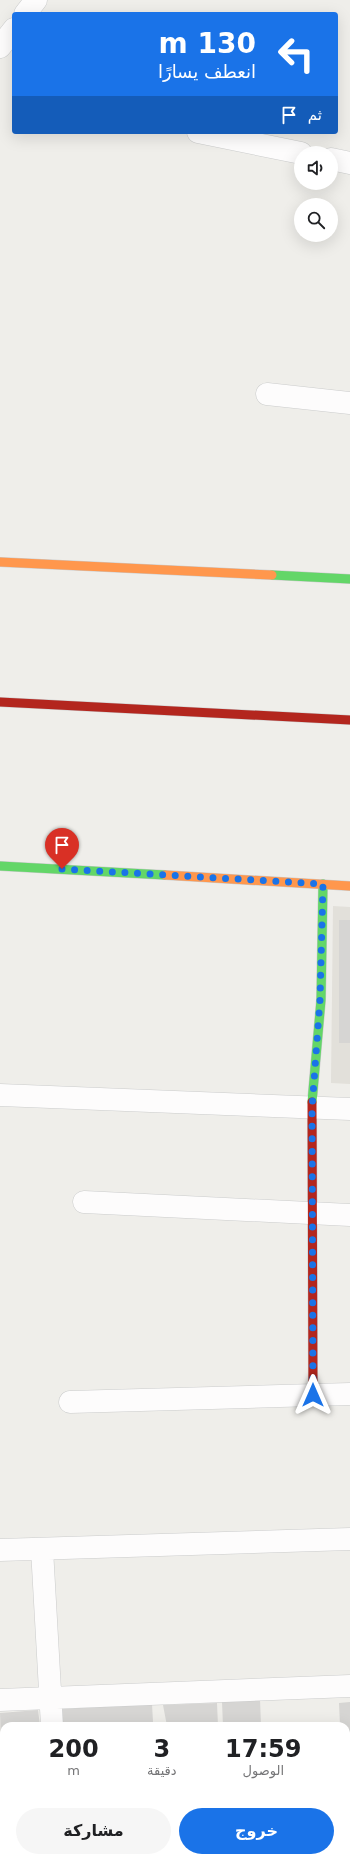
<!DOCTYPE html>
<html lang="ar">
<head>
<meta charset="utf-8">
<style>
	:root { --surface:#fff; --page:#f6f6f6; --text:#202124; --muted:#757577; --accent:#1a73e8 }
	body { margin:0; font-family:"DejaVu Sans",Vazirmatn,sans-serif; background:var(--page); color:var(--text); direction:rtl; height:100vh; display:flex; flex-direction:column; font-size:15px; white-space:nowrap }
	* { box-sizing:border-box; margin:0 }
	p { font-size:13px; color:var(--muted) }
	.icon { flex:none; width:22px; height:22px; fill:none; stroke:currentColor; stroke-width:2; stroke-linecap:round; stroke-linejoin:round }
	.map { position:relative; flex:1; overflow:hidden; direction:ltr }
	.details { position:absolute; left:0px; top:1722px; width:350px; height:140px; display:flex; flex-direction:column; background:var(--surface); border-radius:12px 12px 0 0; box-shadow:0 4px 16px #0002; direction:rtl }
	.details>* { flex:none }
	.top-card { position:absolute; left:12px; top:12px; width:326px; height:122px; border-radius:4px; box-shadow:0 4px 16px #0002; direction:rtl; background:#1a73e8; color:#fff; overflow:hidden }
	.controls { position:absolute; left:294px; top:146px; display:grid; gap:8px }
	.controls a { display:grid; place-items:center; width:44px; height:44px; border-radius:50%; background:var(--surface); box-shadow:0 4px 16px #0002; font-size:20px }
	.pin { position:absolute; display:grid; place-items:center; width:34px; height:34px; color:#fff; margin:-41px -17px; border-radius:50% 50% 50% 0; rotate:-45deg; box-shadow:0 0 4px #0007 }
	.pin .icon { rotate:45deg }
	.me { position:absolute; width:44px; margin:-22px; rotate:0deg; stroke-linejoin:round; filter:drop-shadow(0 0 3px #0008) }
	.turn { display:flex; align-items:center; gap:14px; height:84px; padding:0 16px; font-size:18px }
	.turn .icon { width:52px; height:52px; stroke-width:2.5 }
	.turn b { display:block; font-size:28px; line-height:34px }
	.then { display:flex; align-items:center; height:38px; padding:0 16px; background:#0003; gap:8px; font-size:15px }
	.eta { display:flex; justify-content:space-evenly; align-items:center; height:68px; text-align:center }
	.eta b { font-size:24px; font-weight:600; line-height:28px }
	.primary-button { display:flex; gap:8px; margin-top:auto; padding:8px 16px }
	.primary-button a { flex:1; height:46px; border-radius:24px; background:var(--accent); color:#fff; font-size:16px; font-weight:600; line-height:46px; text-align:center }
	.primary-button a+a { background:var(--page); color:var(--text) }
	.map>svg:first-child { display:block }
	.education { fill:#e2e0da }
	.building { fill:#d6d5d3 }
	.lines { fill:none; stroke-linecap:round; stroke-linejoin:round }
	.street-casing { stroke:#cbcccc; stroke-width:23 }
	.fast-casing { stroke:#cacacb; stroke-width:10 }
	.slow-casing { stroke:#cacacb; stroke-width:10 }
	.jam-casing { stroke:#cacacb; stroke-width:10 }
	.street { stroke:#fdfcfc; stroke-width:22 }
	.fast { stroke:#63d668; stroke-width:9 }
	.slow { stroke:#ff974d; stroke-width:9 }
	.jam { stroke:#b3261e; stroke-width:9 }
	.route { stroke:#1a73e8; stroke-width:7; stroke-dasharray:0 12.6 }
</style>
</head>
<body>
<div class="map">
<svg width="350" height="1862" viewBox="0 0 350 1862">
	<rect width="100%" height="100%" fill="#efeeea"/>
	<!-- education -->
	<path class="education" d="M 333,906 L 350,907 L 350,1084 L 331,1083 Z"/>
	<!-- building -->
	<path class="building" d="M 339,920 L 350,920 L 350,1043 L 339,1043 Z
		M 260,1699 L 261,1726 L 223,1726 L 222,1702 Z
		M 350,1702 L 350,1733 L 346,1733 L 346,1726 L 340,1726 L 339,1703 Z
		M 217,1703 L 218,1726 L 167,1726 L 163,1705 Z
		M 152,1704 L 153,1722 L 137,1723 L 137,1726 L 61,1726 L 60,1709 Z
		M 38,1710 L 40,1726 L 4,1726 L 4,1791 L 3,1791 L 0,1713 Z
		M 346,1771 L 350,1771 L 350,1822 L 346,1822 Z
		M 346,1842 L 350,1842 L 350,1862 L 303,1862 L 303,1858 L 346,1858 Z
		M 0,1857 L 47,1858 L 48,1862 L 0,1862 Z"/>
	<g class="lines">
		<!-- street casing -->
		<g class="street-casing">
			<path id="street" d="M 25,14 L 36,0
				M 0,47 L 14,29
				M 198,132 L 301,153
				M 331,159 L 350,163
				M 267,394 L 350,403
				M 0,1095 L 350,1109
				M 84,1202 L 350,1215
				M 70,1402 L 350,1394
				M 42,1549 L 52,1726
				M 0,1550 L 350,1539
				M 0,1700 L 350,1686
				M 346,1832 L 350,1831
				M 0,1840 L 4,1840
				M 60,1858 L 60,1862"/>
		</g>
		<!-- fast casing -->
		<g class="fast-casing">
			<path id="fast" d="M 272,575 L 350,579
				M 0,866 L 165,875
				M 312,1102 L 321,1000 L 323,884"/>
		</g>
		<!-- slow casing -->
		<g class="slow-casing">
			<path id="slow" d="M 0,562 L 272,575
				M 165,875 L 350,886"/>
		</g>
		<!-- jam casing -->
		<g class="jam-casing">
			<path id="jam" d="M 0,702 L 350,720
				M 312,1102 L 313,1395"/>
		</g>
		<!-- street -->
		<use href="#street" class="street"/>
		<!-- fast -->
		<use href="#fast" class="fast"/>
		<!-- slow -->
		<use href="#slow" class="slow"/>
		<!-- jam -->
		<use href="#jam" class="jam"/>
	</g>
	<g class="lines">
		<!-- route -->
		<path class="route" d="M 62,869 L 323,884 L 320,1000 L 312,1108 L 313,1395"/>
	</g>
</svg>
<div class="controls">
<a><svg class="icon" aria-label="sound" viewBox="0 0 24 24"><path d="M4 9h4l5-4v14l-5-4H4zM17 9q2 3 0 6"/></svg></a>
<a><svg class="icon" aria-label="search" viewBox="0 0 24 24"><circle cx="10" cy="10" r="6"/><path d="M15 15l6 6"/></svg></a>
</div>
<div class="pin" style="left:62px;top:869px;background:#d93025"><svg class="icon" aria-label="arrive" viewBox="0 0 24 24"><path d="M6 21V4h12l-3 4 3 4H6"/></svg></div>
<svg class="me" style="left:313px;top:1395px" viewBox="-20 -20 40 40"><path d="M0-17L14 15 0 8-14 15z" fill="#1a73e8" stroke="#fff" stroke-width="4"/></svg>
<div class="top-card">
<div class="turn"><svg class="icon" aria-label="left" viewBox="0 0 24 24"><path d="M17 20v-9H6M10 6l-5 5 5 5"/></svg><div><b>130 m</b>انعطف يسارًا</div></div>
<div class="then">ثم<svg class="icon" aria-label="arrive" viewBox="0 0 24 24"><path d="M6 21V4h12l-3 4 3 4H6"/></svg></div>
</div>
<section class="details">
<div class="eta">
<div><b>17:59</b><p>الوصول</p></div>
<div><b>3</b><p>دقيقة</p></div>
<div><b>200</b><p>m</p></div>
</div>
<div class="primary-button"><a>خروج</a><a>مشاركة</a></div>
</section>
</div>
</body>
</html>
